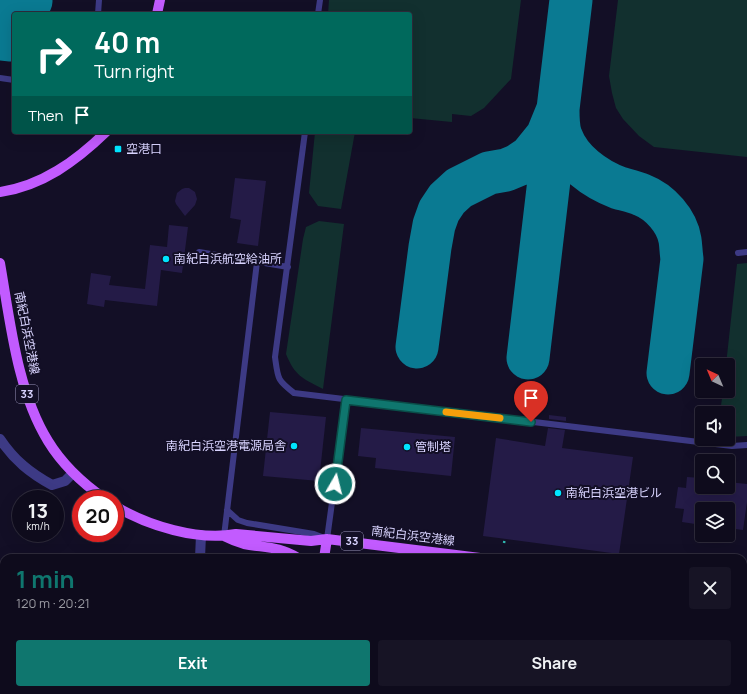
<!DOCTYPE html>
<html lang="en">
<head>
<meta charset="utf-8">
<style>
	:root { --surface:#0e0b1c; --page:#171425; --text:#f1f3f6; --muted:#9b9ba3; --line:#2e2b3b; --accent:#0f766e }
	body { margin:0; font-family:Manrope,"Noto Sans JP",sans-serif; background:var(--page); color:var(--text); height:100vh; display:flex; flex-direction:column; font-size:15px; white-space:nowrap }
	* { box-sizing:border-box; margin:0 }
	p { font-size:13px; color:var(--muted) }
	.icon { flex:none; width:22px; height:22px; fill:none; stroke:currentColor; stroke-width:2; stroke-linecap:round; stroke-linejoin:round }
	.map { position:relative; flex:1; overflow:hidden }
	.side { position:absolute; left:0px; top:554px; width:747px; height:140px; display:flex; flex-direction:column; background:var(--surface); border-radius:12px 12px 0 0; box-shadow:0 4px 16px #0002,0 0 0 1px var(--line) }
	.side>* { flex:none }
	.banner { position:absolute; left:12px; top:12px; width:400px; height:122px; border-radius:4px; box-shadow:0 4px 16px #0002,0 0 0 1px var(--line); background:#00695c; color:#fff; overflow:hidden }
	.needle { width:26px; rotate:316deg }
	.controls { position:absolute; left:695px; top:358px; display:grid; gap:8px }
	.controls a { display:grid; place-items:center; width:40px; height:40px; border-radius:4px; background:var(--surface); box-shadow:0 4px 16px #0002,0 0 0 1px var(--line); font-size:20px }
	.speed { position:absolute; left:12px; top:490px; display:flex; gap:8px; font-size:20px; font-weight:700; text-align:center }
	.speed>* { display:grid; place-content:center; width:52px; height:52px; border-radius:50%; background:var(--surface); box-shadow:0 4px 16px #0002,0 0 0 1px var(--line); line-height:1 }
	.speed small { font-size:10px; font-weight:400 }
	.speed .limit { border:6px solid #d22; background:#fff; color:#111 }
	.pin { position:absolute; display:grid; place-items:center; width:34px; height:34px; color:#fff; margin:-41px -17px; border-radius:50% 50% 50% 0; rotate:-45deg; box-shadow:0 0 4px #0007 }
	.pin .icon { rotate:45deg }
	.me { position:absolute; width:44px; margin:-22px; rotate:8deg; stroke-linejoin:round; filter:drop-shadow(0 0 3px #0008) }
	.turn { display:flex; align-items:center; gap:14px; height:84px; padding:0 16px; font-size:18px }
	.turn .icon { width:52px; height:52px; stroke-width:2.5 }
	.turn b { display:block; font-size:28px; line-height:34px }
	.then { display:flex; align-items:center; height:38px; padding:0 16px; background:#0003; gap:8px; font-size:15px }
	.round { display:grid; place-items:center; flex:none; width:42px; height:42px; border-radius:4px; background:var(--page) }
	.overview { display:flex; align-items:center; justify-content:space-between; height:68px; padding:0 16px }
	h1 { font-size:24px; font-weight:700; line-height:30px; color:var(--accent) }
	.button { display:flex; gap:8px; margin-top:auto; padding:8px 16px }
	.button a { flex:1; height:46px; border-radius:4px; background:var(--accent); color:#fff; font-size:16px; font-weight:700; line-height:46px; text-align:center }
	.button a+a { background:var(--page); color:var(--text) }
	.map>svg:first-child { display:block }
	.green { fill:#12302f }
	.lines { fill:none; stroke-linecap:round; stroke-linejoin:round }
	.taxiway { stroke:#0a7a92; stroke-width:43 }
	.building { fill:#241b47 }
	.path { stroke:#2fb8b0; stroke-width:2.5; stroke-dasharray:2 3; stroke-linecap:butt }
	.lane { stroke:#3d3a85; stroke-width:6 }
	.street { stroke:#3d3a85; stroke-width:10 }
	.primary { stroke:#c25bff; stroke-width:10 }
	.route-casing { stroke:#0a4d48; stroke-width:10 }
	.route { stroke:#0f766e; stroke-width:7 }
	.slow { stroke:#f59e0b; stroke-width:7 }
	.poi-dot { fill:#00e5ff; stroke:#130f26; stroke-width:1.5 }
	.labels { text-anchor:middle; stroke-width:4; stroke-linejoin:round; paint-order:stroke }
	.shield { fill:#130f26; stroke:#9e99be; stroke-width:1 }
	.shield-label { font-size:11px; font-weight:bold; fill:#d9d4ff }
	.poi-label { font-size:12px; fill:#d9d4ff; stroke:#130f26; text-anchor:start }
	.street-label { font-size:12px; fill:#d9d4ff; stroke:#130f26 }
</style>
</head>
<body>
<div class="map">
<svg width="747" height="694" viewBox="0 0 747 694">
	<rect width="100%" height="100%" fill="#130f26"/>
	<!-- green -->
	<path class="green" d="M 329,0 L 521,0 L 511,79 L 484,108 L 471,116 L 452,114 L 452,122 L 410,118 L 410,14 L 328,14 Z
		M 618,0 L 747,0 L 747,157 L 654,147 L 639,136 L 623,119 L 616,108 L 612,93 L 609,76 Z
		M 315,132 L 355,132 L 341,209 L 318,206 L 309,193 Z
		M 319,221 L 344,224 L 323,389 C 302,378 295,376 286,354 L 303,239 L 306,227 Z
		M 747,263 L 747,436 L 728,437 L 728,413 L 720,413 L 723,391 L 728,391 L 728,365 L 726,365 L 737,264 Z
		M 0,600 L 4,600 L 4,637 L 0,631 Z
		M 4,689 L 152,690 L 158,694 L 0,694 Z
		M 249,690 L 453,690 L 467,694 L 248,694 Z"/>
	<g class="lines">
		<!-- taxiway -->
		<path class="taxiway" d="M 8,0 L 31,1
			M 0,39 L 11,40
			M 558,109 C 558,117 558,128 561,136 C 570,161 595,179 619,188 C 626,190 635,192 642,195 C 660,202 677,221 680,240 C 681,246 681,253 682,259 L 668,373
			M 417,347 L 430,247 L 434,225 L 439,211 L 447,199 L 459,188 L 489,173 L 506,170 L 518,165 L 530,157 L 547,136 L 558,109 L 571,0
			M 528,358 L 556,121"/>
	</g>
	<!-- building -->
	<path class="building" d="M 235,178 L 266,181 L 258,246 L 237,243 L 241,220 L 230,218 Z
		M 185,188 L 189,188 L 195,192 L 197,199 L 195,205 L 185,216 L 176,204 L 175,201 L 177,193 L 182,189 Z
		M 169,225 L 188,227 L 182,273 L 161,270 L 157,306 L 105,300 L 104,307 L 87,304 L 91,273 L 111,276 L 109,285 L 145,289 L 150,245 L 167,247 Z
		M 270,412 L 326,417 L 319,481 L 263,476 Z
		M 549,415 L 566,417 L 566,421 L 549,419 Z
		M 361,428 L 455,437 L 451,476 L 375,468 L 376,458 L 358,456 Z
		M 548,428 L 565,430 L 562,448 L 633,457 L 619,554 L 483,536 L 496,438 L 545,446 Z
		M 687,477 L 702,478 L 702,487 L 728,487 L 728,482 L 747,484 L 747,502 L 743,530 L 728,528 L 728,509 L 702,509 L 702,525 L 682,522 L 684,509 L 675,508 L 678,487 L 686,488 Z"/>
	<g class="lines">
		<!-- path -->
		<path class="path" d="M 504,543 L 505,538
			M 591,555 L 591,550"/>
		<!-- lane -->
		<path class="lane" d="M 98,14 L 99,0
			M 318,14 L 320,0
			M 0,78 L 14,80
			M 305,132 L 275,357 C 278,379 277,380 294,393 L 732,446 L 747,445
			M 199,252 L 288,267
			M 738,253 L 747,252
			M 227,510 L 238,520 L 247,523 L 314,534 L 327,539 L 346,400
			M 224,536 L 257,262"/>
		<!-- street -->
		<path class="street" d="M 0,439 C 14,460 30,473 52,485 L 65,481 L 73,473
			M 200,558 L 201,535
			M 501,690 L 513,694"/>
		<!-- primary -->
		<path class="primary" d="M 157,14 L 160,0
			M 0,192 C 42,186 76,161 106,132
			M 0,263 C 10,320 17,391 48,441 C 62,464 82,483 105,499
			M 115,506 C 148,526 198,541 236,534 L 311,541 L 327,539 L 480,558
			M 224,536 C 230,539 237,542 244,544 C 265,548 279,546 298,558
			M 324,558 L 327,539"/>
	</g>
	<g class="lines">
		<!-- route casing -->
		<g class="route-casing">
			<path id="route" d="M 335,484 L 346,400 L 531,422"/>
		</g>
		<!-- route -->
		<use href="#route" class="route"/>
		<!-- slow -->
		<path class="slow" d="M 446,412 L 500,418"/>
	</g>
	<!-- markers -->
	<g class="poi-dot">
		<rect x="114" y="145" width="8" height="8" rx="2"/>
		<circle cx="166" cy="259" r="4"/>
		<circle cx="294" cy="446" r="4"/>
		<circle cx="407" cy="447" r="4"/>
		<circle cx="558" cy="493" r="4"/>
	</g>
	<g class="labels">
		<!-- shield labels -->
		<g class="shield">
			<rect x="16" y="385" width="22" height="18" rx="3"/>
			<rect x="341" y="532" width="22" height="18" rx="3"/>
		</g>
		<g class="shield-label">
			<text x="27" y="398">33</text>
			<text x="352" y="545">33</text>
		</g>
		<!-- poi labels -->
		<g class="poi-label">
			<text x="126" y="153">空港口</text>
			<text x="174" y="263">南紀白浜航空給油所</text>
			<text x="286" y="450" text-anchor="end">南紀白浜空港電源局舎</text>
			<text x="415" y="451">管制塔</text>
			<text x="566" y="497">南紀白浜空港ビル</text>
		</g>
		<!-- street labels -->
		<g class="street-label">
			<text transform="translate(27 333) rotate(79)" y="4">南紀白浜空港線</text>
			<text transform="translate(413 536) rotate(7)" y="4">南紀白浜空港線</text>
		</g>
	</g>
</svg>
<div class="controls">
<a><svg class="needle" viewBox="-14 -14 28 28"><path d="M0-13l5 13h-10z" fill="#e53935"/><path d="M0 13l5-13h-10z" fill="#9b9ba3"/></svg></a>
<a><svg class="icon" aria-label="sound" viewBox="0 0 24 24"><path d="M4 9h4l5-4v14l-5-4H4zM17 9q2 3 0 6"/></svg></a>
<a><svg class="icon" aria-label="search" viewBox="0 0 24 24"><circle cx="10" cy="10" r="6"/><path d="M15 15l6 6"/></svg></a>
<a><svg class="icon" aria-label="layers" viewBox="0 0 24 24"><path d="M12 4l9 5-9 5-9-5zM3 14l9 5 9-5"/></svg></a>
</div>
<div class="speed"><div>13<small>km/h</small></div><div class="limit">20</div></div>
<div class="pin" style="left:531px;top:422px;background:#d93025"><svg class="icon" aria-label="arrive" viewBox="0 0 24 24"><path d="M6 21V4h12l-3 4 3 4H6"/></svg></div>
<svg class="me" style="left:335px;top:484px" viewBox="-20 -20 40 40"><circle r="17" fill="#0f766e" stroke="#fff" stroke-width="3"/><path d="M0-11L8 9 0 5-8 9z" fill="#fff"/></svg>
<div class="banner">
<div class="turn"><svg class="icon" aria-label="right" viewBox="0 0 24 24"><path d="M7 20v-9h11M14 6l5 5-5 5"/></svg><div><b>40 m</b>Turn right</div></div>
<div class="then">Then<svg class="icon" aria-label="arrive" viewBox="0 0 24 24"><path d="M6 21V4h12l-3 4 3 4H6"/></svg></div>
</div>
<section class="side">
<div class="overview"><div><h1>1 min</h1><p>120 m · 20:21</p></div><a class="round"><svg class="icon" aria-label="close" viewBox="0 0 24 24"><path d="M6 6l12 12M18 6L6 18"/></svg></a></div>
<div class="button"><a>Exit</a><a>Share</a></div>
</section>
</div>
</body>
</html>
